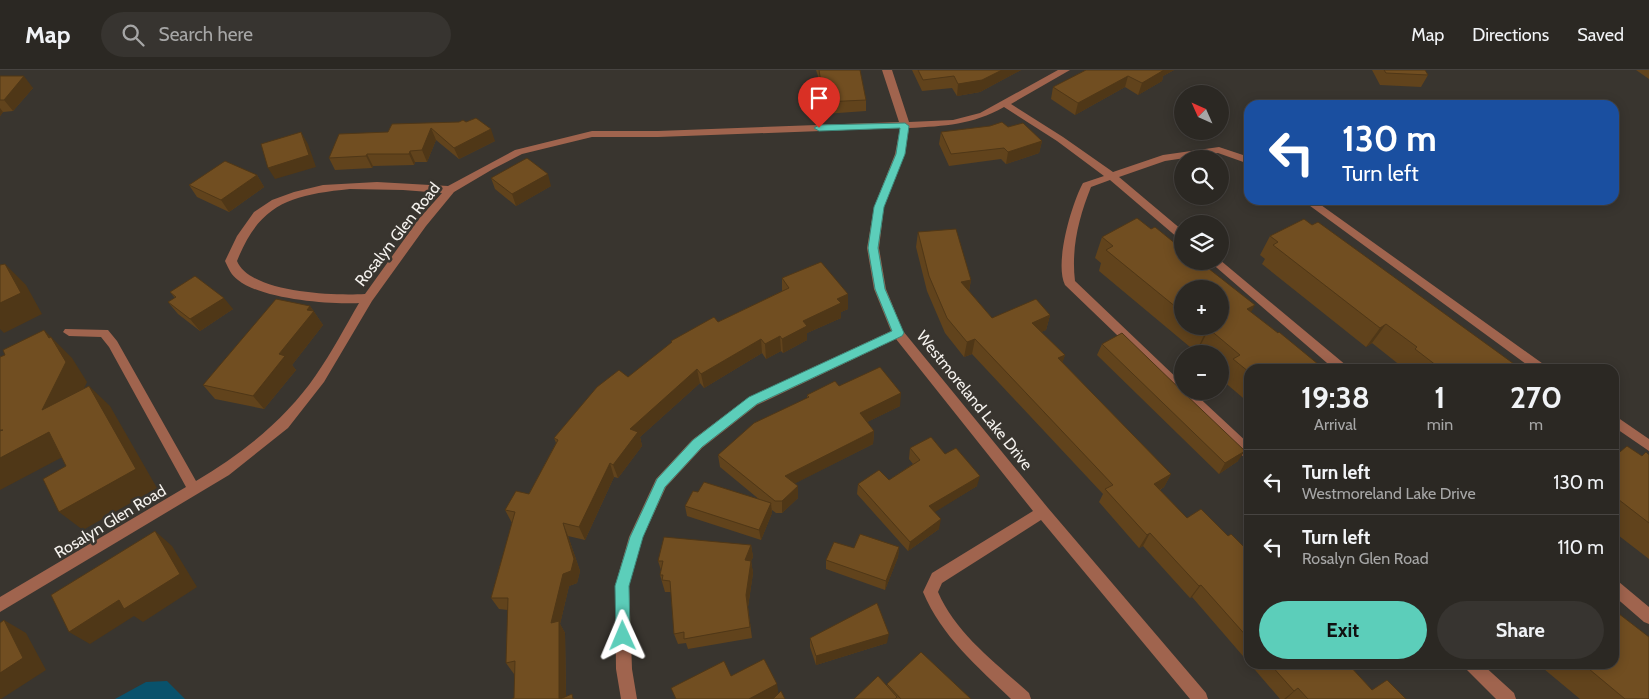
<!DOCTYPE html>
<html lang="en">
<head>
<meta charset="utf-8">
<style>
	:root { --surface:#2b2823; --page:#373430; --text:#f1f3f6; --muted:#a6a6a6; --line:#474441; --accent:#5cceba }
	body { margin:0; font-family:Cabin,sans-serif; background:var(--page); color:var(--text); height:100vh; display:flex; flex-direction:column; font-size:19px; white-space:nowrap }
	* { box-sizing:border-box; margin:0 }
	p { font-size:16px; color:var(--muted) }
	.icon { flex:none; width:28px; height:28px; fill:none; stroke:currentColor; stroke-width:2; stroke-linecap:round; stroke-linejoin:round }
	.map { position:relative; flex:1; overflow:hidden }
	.details { position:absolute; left:1244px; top:294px; width:375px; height:305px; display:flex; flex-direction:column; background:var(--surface); border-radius:15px; box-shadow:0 2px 12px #0003,0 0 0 1px var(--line) }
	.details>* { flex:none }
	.top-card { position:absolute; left:1244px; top:30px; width:375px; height:105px; border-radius:15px; box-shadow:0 2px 12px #0003,0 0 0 1px var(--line); background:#1a4fa0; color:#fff; overflow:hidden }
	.needle { width:32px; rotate:315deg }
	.controls { position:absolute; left:1174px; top:15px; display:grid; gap:10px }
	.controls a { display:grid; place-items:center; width:55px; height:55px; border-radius:50%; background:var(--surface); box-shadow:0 2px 12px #0003,0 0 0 1px var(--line); font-size:25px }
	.pin { position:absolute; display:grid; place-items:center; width:42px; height:42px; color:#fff; margin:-51px -21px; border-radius:50% 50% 50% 0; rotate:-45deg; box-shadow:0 0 5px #0007 }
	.pin .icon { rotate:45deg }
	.me { position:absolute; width:55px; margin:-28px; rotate:359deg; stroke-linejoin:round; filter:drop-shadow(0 0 4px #0008) }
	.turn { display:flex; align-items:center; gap:18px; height:105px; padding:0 15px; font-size:22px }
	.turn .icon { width:65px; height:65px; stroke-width:2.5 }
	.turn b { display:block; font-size:35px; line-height:42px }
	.eta { display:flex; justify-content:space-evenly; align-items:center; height:85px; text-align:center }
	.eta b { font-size:30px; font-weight:700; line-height:35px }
	.primary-button { display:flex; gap:10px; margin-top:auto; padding:10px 15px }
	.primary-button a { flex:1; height:58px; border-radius:30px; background:var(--accent); color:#111; font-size:20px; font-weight:700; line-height:58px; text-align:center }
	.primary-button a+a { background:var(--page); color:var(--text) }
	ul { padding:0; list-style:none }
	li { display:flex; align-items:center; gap:15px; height:65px; padding:0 15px; border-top:1px solid var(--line) }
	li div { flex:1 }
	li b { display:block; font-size:19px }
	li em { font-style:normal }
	header { display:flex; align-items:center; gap:30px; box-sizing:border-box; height:70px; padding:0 25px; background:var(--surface); border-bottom:1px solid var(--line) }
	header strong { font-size:24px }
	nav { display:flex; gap:28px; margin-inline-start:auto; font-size:18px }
	.search { width:350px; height:45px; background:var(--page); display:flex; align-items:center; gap:12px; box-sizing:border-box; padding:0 18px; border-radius:28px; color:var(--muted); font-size:19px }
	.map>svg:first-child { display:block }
	.water { fill:#09526c }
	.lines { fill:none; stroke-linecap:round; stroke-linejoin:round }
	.minor { fill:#a0644e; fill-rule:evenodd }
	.wall { fill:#61431c; fill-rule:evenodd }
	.shaded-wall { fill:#4f3717 }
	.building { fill:#714e21; stroke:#4f3717 }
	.route { fill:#5cceba; stroke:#3c8679 }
	.labels { text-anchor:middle; stroke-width:5; stroke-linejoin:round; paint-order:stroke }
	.street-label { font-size:16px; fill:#f5f2ee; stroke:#39352f }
</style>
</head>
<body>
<header>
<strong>Map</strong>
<div class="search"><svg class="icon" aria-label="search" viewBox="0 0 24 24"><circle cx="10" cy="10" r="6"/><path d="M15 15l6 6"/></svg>Search here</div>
<nav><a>Map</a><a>Directions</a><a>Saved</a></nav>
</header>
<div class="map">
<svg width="1649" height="629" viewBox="0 0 1649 629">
	<rect width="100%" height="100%" fill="#39352f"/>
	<!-- water -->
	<path class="water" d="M 167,611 L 185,629 L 115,629 L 146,612 Z"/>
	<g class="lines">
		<!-- minor -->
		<path class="minor" d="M 882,0 L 892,0 L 909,52 L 953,50 L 980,43 L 1058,0 L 1070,0 L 1011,34 L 1063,67 L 1113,102 L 1163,85 L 1219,77 L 1249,87 L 1249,94 L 1218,83 L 1165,91 L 1119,107 L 1182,160 L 1182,169 L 1178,168 L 1110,110 L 1091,117 C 1079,147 1071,178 1075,211 L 1182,313 L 1182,321 L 1192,321 L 1249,374 L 1249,388 L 1244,387 L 1065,215 C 1054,193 1072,133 1083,113 L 1104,106 L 1057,71 L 1004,37 C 972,55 945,56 909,58 L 905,84 L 884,137 L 879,178 L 886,219 L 903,261 L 1048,438 L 1206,623 L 1208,629 L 1190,629 L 1041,450 L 942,513 L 938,522 C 956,564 996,593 1029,623 L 1031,629 L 1011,629 C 977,596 942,567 923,522 L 932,503 L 1033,441 L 896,269 L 757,335 L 702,378 L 666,417 L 643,467 L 629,516 L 632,599 L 637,629 L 621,629 L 616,599 L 615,516 L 629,467 L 656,409 L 692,370 L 749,327 L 891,261 L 874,219 L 867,178 L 874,137 L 895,84 L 900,58 L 658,67 L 592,67 L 522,84 L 493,99 L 454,122 L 426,156 L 372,231 L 324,312 L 288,358 L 229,405 L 0,542 L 0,527 L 186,417 L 109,277 L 101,267 L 69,266 L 63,262 L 65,259 L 108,260 L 117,271 L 196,411 C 242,384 286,349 316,305 C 332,282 345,257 359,233 C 330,235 261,229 238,210 C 231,205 229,199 225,191 L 237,166 L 254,142 L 272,130 L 294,122 L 323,115 L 377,112 L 448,116 L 515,80 L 592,61 L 658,61 L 899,52 ZM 350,119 L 403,120 L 442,123 L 418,150 L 365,224 C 334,226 250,223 237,191 C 260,133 291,125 350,119 Z
			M 1302,130 L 1314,130 L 1546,296 L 1548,299 L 1533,299 Z
			M 1220,190 L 1347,296 L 1349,299 L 1334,299 L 1209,191 Z
			M 1614,345 L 1649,369 L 1649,381 L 1614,357 Z
			M 1614,510 L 1619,512 L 1649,537 L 1649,554 L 1644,552 L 1614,526 Z
			M 1463,594 L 1482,594 L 1514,623 L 1516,629 L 1496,629 L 1466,599 Z"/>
	</g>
	<!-- wall -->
	<path class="wall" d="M 816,0 L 860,0 L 866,30 L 866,41 L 824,44 L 818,6 Z
		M 912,0 L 1021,0 L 980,22 L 957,26 L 952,18 L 922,21 Z
		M 1086,0 L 1174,0 L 1163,6 L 1162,11 L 1138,25 L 1125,17 L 1075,45 L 1051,29 L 1053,17 Z
		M 1372,0 L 1425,0 L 1428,5 L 1421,17 L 1380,15 Z
		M 1636,0 L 1649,0 L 1649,9 Z
		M 0,6 L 33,18 L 13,41 L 3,42 L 0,46 Z
		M 466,52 L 495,71 L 459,89 L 436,70 L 427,92 L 415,92 L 414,95 L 373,96 L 372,98 L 335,100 L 329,88 L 388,62 Z
		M 1008,57 L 1042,71 L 1039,83 L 1006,94 L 1001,89 L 949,96 L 939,74 L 941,62 Z
		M 257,105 L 264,117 L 229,142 L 197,127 L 189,115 Z
		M 491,108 L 551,116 L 516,136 L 495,119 Z
		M 918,162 L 971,210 L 969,221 L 992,248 L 1050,245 L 1046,260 L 1041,262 L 1065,285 L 1062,292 L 1171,404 L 1164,417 L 1160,420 L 1187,448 L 1228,466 L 1249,482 L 1249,593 L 1192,527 L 1190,528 L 1143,476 L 1139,478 L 1099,432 L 1103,424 L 972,284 L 964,287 L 945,263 L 927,221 L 916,177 Z
		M 1270,166 L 1521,299 L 1401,299 L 1400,297 L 1401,296 L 1372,273 L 1366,277 L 1262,194 L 1265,189 L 1260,185 Z
		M 1102,167 L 1251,242 L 1249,299 L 1249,333 L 1222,310 L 1226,303 L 1220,298 L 1220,284 L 1202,284 L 1198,280 L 1196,282 L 1099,201 L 1101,193 L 1095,188 ZM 1182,219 L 1220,256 L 1182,256 Z
		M 782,208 L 848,224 L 848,239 L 841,242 L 841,248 L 807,263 L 807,270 L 783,283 L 781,281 L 766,289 L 762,283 L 704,318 L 700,313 L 640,367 L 642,376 L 618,408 L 614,407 L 585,470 L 568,466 L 580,501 L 577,513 L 569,516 L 560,554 L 565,563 L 566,627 L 575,629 L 514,628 L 514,604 L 506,593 L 508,540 L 499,539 L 491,528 L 512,453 L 505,440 L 529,424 L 556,373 L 554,368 L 628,307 L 672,273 L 671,271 L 718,252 L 782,221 Z
		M 170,222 L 233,239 L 200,261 L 178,244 L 168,232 L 175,228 Z
		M 310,236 L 323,255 L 292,295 L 296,300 L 264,339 L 215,329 L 203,315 Z
		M 1102,274 L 1238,391 L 1219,404 L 1097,285 Z
		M 839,316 L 900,336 L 867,352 L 874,361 L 873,374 L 795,413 L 798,428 L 782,443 L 776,443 L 772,440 L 772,443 L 761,470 L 687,446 L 685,436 L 698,422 L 760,430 L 720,397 L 718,385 L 807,328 L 807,325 Z
		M 910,378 L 945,384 L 977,416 L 934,442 L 939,459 L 908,481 L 857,424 L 858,414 L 889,410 L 913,394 L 909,389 Z
		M 1649,385 L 1649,489 L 1614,462 L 1614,387 Z
		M 751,475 L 753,487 L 751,491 L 753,503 L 748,537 L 752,568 L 688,579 L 686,573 L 678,574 L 674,564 L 671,522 L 665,522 L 660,505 L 661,500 L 658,491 Z
		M 899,477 L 898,487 L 885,520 L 826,499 L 826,490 L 854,478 Z
		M 810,568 L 887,573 L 816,595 L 810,577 Z
		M 1250,594 L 1348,594 L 1372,620 L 1406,629 L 1280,629 Z
		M 1538,594 L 1614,594 L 1649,629 L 1580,629 Z
		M 887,614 L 971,629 L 854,629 L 887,616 Z"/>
	<!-- shaded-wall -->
	<path class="shaded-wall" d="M 1002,0 L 1021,0 L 980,22 L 957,26 L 958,14 Z
		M 1162,0 L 1174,0 L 1163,6 L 1162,11 L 1138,25 L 1142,13 Z
		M 24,6 L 33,18 L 13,41 L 4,30 Z
		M 1128,6 L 1125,17 L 1075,45 L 1078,33 Z
		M 0,38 L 3,42 L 0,46 Z
		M 431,58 L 436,70 L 427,92 L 422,80 Z
		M 491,59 L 495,71 L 459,89 L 454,78 Z
		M 301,62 L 308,74 L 316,97 L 275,109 L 268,98 Z
		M 1042,71 L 1039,83 L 1006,94 L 1008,82 Z
		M 410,81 L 415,92 L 414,95 L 409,84 Z
		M 367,84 L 373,96 L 372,98 L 366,86 Z
		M 548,104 L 551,116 L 516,136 L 512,124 Z
		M 257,105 L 264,117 L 229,142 L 221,130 Z
		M 5,194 L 26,215 L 42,244 L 4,263 L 0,259 L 0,233 Z
		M 971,210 L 968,225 L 961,212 Z
		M 848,224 L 848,239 L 841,242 L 841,248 L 807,263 L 807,270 L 783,283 L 782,269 L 803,251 L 837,229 Z
		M 224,228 L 233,239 L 200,261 L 190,249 Z
		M 1255,235 L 1244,255 L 1247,239 Z
		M 310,236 L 323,255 L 292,295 L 296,300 L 264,339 L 253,326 Z
		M 1050,245 L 1046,260 L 1028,268 L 1032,253 Z
		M 1386,254 L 1372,273 L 1366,277 L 1380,258 Z
		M 1209,259 L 1198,280 L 1196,282 L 1206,261 Z
		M 44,260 L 72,288 L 87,312 L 65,360 L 42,340 L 49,268 Z
		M 780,266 L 781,281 L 766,289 L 765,274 Z
		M 761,269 L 762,283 L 704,318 L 701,304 Z
		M 975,269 L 972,284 L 964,287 L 967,272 Z
		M 1065,285 L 1060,300 L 1058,288 Z
		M 697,299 L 700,313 L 640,367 L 642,376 L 618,408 L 613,395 L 630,359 Z
		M 89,316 L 110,336 L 157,418 L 83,460 L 59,442 Z
		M 901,323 L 900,336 L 859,356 L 860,343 Z
		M 874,361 L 873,374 L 786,418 L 785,406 Z
		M 49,362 L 72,382 L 0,420 L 0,388 Z
		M 1245,381 L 1238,391 L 1219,404 L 1225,393 Z
		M 610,393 L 614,407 L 585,470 L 579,457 Z
		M 1171,404 L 1164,417 L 1147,427 L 1154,414 Z
		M 980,406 L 977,416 L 927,447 L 929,436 Z
		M 798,416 L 798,428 L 782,443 L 782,431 Z
		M 771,433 L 772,443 L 761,470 L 759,460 Z
		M 941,449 L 939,459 L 908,481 L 910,472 Z
		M 563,453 L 568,466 L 580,501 L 577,513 L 569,516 L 560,554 L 565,563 L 566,629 L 559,629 L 551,553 Z
		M 155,461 L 172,476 L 197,517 L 143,552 L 134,546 L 90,574 L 69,562 Z
		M 1150,463 L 1143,476 L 1139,478 L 1147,465 Z
		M 751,475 L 753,487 L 746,502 L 745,490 Z
		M 899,477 L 898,487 L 885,520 L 886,511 Z
		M 751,491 L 753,503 L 748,537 L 752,568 L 746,525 Z
		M 1201,515 L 1192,527 L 1190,528 L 1199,516 Z
		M 4,550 L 26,563 L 46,600 L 1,629 L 0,629 L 0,603 Z
		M 889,564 L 887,573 L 816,595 L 816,586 Z
		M 777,614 L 779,626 L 772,629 L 749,629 Z
		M 1298,618 L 1286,629 L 1284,629 L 1294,621 Z"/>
	<!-- building -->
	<path class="building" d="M 819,0 L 860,0 L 866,30 L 824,32 Z
		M 918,0 L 1002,0 L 982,10 L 958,14 L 954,6 L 923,10 Z
		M 1086,0 L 1164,0 L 1142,13 L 1128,6 L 1078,33 L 1053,17 Z
		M 1384,0 L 1425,0 L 1428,5 L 1386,3 Z
		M 0,6 L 24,6 L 4,30 L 0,30 Z
		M 476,48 L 491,59 L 454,78 L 431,58 L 422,80 L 410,81 L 409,84 L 367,84 L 366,86 L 329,88 L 339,64 L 388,62 L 392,54 L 459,52 L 463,50 L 466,52 Z
		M 1002,52 L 1008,57 L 1023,53 L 1042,71 L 1008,82 L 1004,78 L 951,84 L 941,62 L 990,56 Z
		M 301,62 L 309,85 L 268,98 L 261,74 Z
		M 527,88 L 548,104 L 512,124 L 491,108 Z
		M 225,91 L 257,105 L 221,130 L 189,115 Z
		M 1137,148 L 1151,159 L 1155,157 L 1182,179 L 1182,191 L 1199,191 L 1255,235 L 1247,239 L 1278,263 L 1279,262 L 1324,299 L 1249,299 L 1249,302 L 1233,289 L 1240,285 L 1209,259 L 1206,261 L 1200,256 L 1220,256 L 1220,219 L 1182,219 L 1182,242 L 1106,180 L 1113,176 L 1102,167 Z
		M 1304,149 L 1312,155 L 1318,152 L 1521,299 L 1441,299 L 1415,279 L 1417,277 L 1386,254 L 1380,258 L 1273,175 L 1278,172 L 1270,166 Z
		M 956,159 L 971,210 L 961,212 L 992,248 L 1036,229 L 1050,245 L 1032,253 L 1065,285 L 1058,288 L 1171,404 L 1154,414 L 1187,448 L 1201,439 L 1228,466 L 1231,464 L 1249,482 L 1249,569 L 1201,515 L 1199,516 L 1150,463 L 1147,465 L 1105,419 L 1113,415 L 975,269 L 967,272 L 947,248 L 929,206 L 918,162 Z
		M 821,192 L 848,224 L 837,229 L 841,233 L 803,251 L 807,256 L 782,269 L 780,266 L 765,274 L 761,269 L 701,304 L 697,299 L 630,359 L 638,362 L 613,395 L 610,393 L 579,457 L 563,453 L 574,489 L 571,501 L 563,504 L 551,553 L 559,551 L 559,629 L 512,629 L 514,628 L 515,591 L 506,593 L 508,528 L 491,528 L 515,442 L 505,440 L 516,421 L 529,424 L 558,370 L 554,368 L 597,317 L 619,300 L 628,307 L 672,272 L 671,271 L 714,247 L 718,252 L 789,218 L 782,208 Z
		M 5,194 L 21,223 L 0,233 L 0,195 Z
		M 195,206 L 224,228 L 190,249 L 168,232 L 176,227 L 170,222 Z
		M 276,229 L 310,236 L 307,240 L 314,241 L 279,284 L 285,286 L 253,326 L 203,315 Z
		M 44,260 L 49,268 L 51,267 L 66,292 L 42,340 L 89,316 L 136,399 L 59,442 L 43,409 L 66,396 L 49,362 L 0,388 L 0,361 L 3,360 L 0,360 L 0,287 L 5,285 L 3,280 Z
		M 1122,263 L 1182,321 L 1245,381 L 1225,393 L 1102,274 Z
		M 880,297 L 901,323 L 860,343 L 874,361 L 785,406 L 798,416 L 782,431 L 775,431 L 718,385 L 754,353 L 809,327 L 807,325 L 835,311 L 839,316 Z
		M 931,367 L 945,384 L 956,378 L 980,406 L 929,436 L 941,449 L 910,472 L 858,414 L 879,400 L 889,410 L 920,390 L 910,378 Z
		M 1627,376 L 1642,386 L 1646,382 L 1649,385 L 1649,453 L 1614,426 L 1614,387 Z
		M 704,412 L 771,433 L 759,460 L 685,436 L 693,421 L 698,422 Z
		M 155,461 L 180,504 L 124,539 L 119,530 L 69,562 L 51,525 Z
		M 860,464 L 899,477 L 886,511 L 826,490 L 834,472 L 854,478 Z
		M 664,467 L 751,475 L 745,490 L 751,491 L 746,525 L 750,557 L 684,569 L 684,562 L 674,564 L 670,511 L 662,510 L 663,505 L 660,505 L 663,491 L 658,491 Z
		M 877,533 L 889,564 L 816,586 L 810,568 Z
		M 1614,540 L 1649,567 L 1649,629 L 1625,629 L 1583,594 L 1614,594 Z
		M 4,550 L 23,588 L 0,603 L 0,553 Z
		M 921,582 L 971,629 L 901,629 L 887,614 Z
		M 764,589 L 777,614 L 749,629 L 676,629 L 671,618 L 724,591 L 731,606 Z
		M 1270,594 L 1348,594 L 1372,620 L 1387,610 L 1406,629 L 1308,629 L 1298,618 L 1294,621 Z
		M 878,606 L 897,627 L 895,629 L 854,629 Z
		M 781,621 L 785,629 L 773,629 Z
		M 572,624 L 573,629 L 560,629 Z"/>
	<!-- route -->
	<path class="route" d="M 905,53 L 909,56 L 905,84 L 884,137 L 878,178 L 885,219 L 904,263 L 902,266 L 757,334 L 702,377 L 665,417 L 643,467 L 629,516 L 630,566 L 628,571 L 623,573 L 618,571 L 616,566 L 615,516 L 630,467 L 657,409 L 693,370 L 749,327 L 892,261 L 875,219 L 868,178 L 874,137 L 896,84 L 900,58 L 819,61 L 814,58 L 819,55 Z"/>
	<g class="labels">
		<!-- street labels -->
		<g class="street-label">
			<text transform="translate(397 164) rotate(-52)" y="6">Rosalyn Glen Road</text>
			<text transform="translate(975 330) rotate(51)" y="6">Westmoreland Lake Drive</text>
			<text transform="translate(110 451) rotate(-31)" y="6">Rosalyn Glen Road</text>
		</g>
	</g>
</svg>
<div class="controls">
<a><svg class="needle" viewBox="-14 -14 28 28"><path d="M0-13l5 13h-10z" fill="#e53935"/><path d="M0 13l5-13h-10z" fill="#a6a6a6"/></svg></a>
<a><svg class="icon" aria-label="search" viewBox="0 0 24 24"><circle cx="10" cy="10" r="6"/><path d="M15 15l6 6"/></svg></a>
<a><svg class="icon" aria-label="layers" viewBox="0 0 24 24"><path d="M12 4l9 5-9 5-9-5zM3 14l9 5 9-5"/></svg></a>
<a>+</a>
<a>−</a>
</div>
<div class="pin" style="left:819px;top:58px;background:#d93025"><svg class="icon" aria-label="arrive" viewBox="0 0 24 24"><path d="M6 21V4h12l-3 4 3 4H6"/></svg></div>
<svg class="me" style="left:623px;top:566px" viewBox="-20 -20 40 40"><path d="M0-17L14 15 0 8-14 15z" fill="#5cceba" stroke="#fff" stroke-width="4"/></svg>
<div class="top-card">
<div class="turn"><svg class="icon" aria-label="left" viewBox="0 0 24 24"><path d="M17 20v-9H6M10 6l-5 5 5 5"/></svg><div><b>130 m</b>Turn left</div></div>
</div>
<section class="details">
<div class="eta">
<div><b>19:38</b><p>Arrival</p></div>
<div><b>1</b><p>min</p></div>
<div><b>270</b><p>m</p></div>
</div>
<ul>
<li><svg class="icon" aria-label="left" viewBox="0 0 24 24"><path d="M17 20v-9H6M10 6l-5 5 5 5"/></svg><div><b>Turn left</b><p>Westmoreland Lake Drive</p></div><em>130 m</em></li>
<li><svg class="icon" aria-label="left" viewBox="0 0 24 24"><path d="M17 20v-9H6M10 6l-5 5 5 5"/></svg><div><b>Turn left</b><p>Rosalyn Glen Road</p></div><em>110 m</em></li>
</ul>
<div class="primary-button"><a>Exit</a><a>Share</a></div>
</section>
</div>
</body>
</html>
